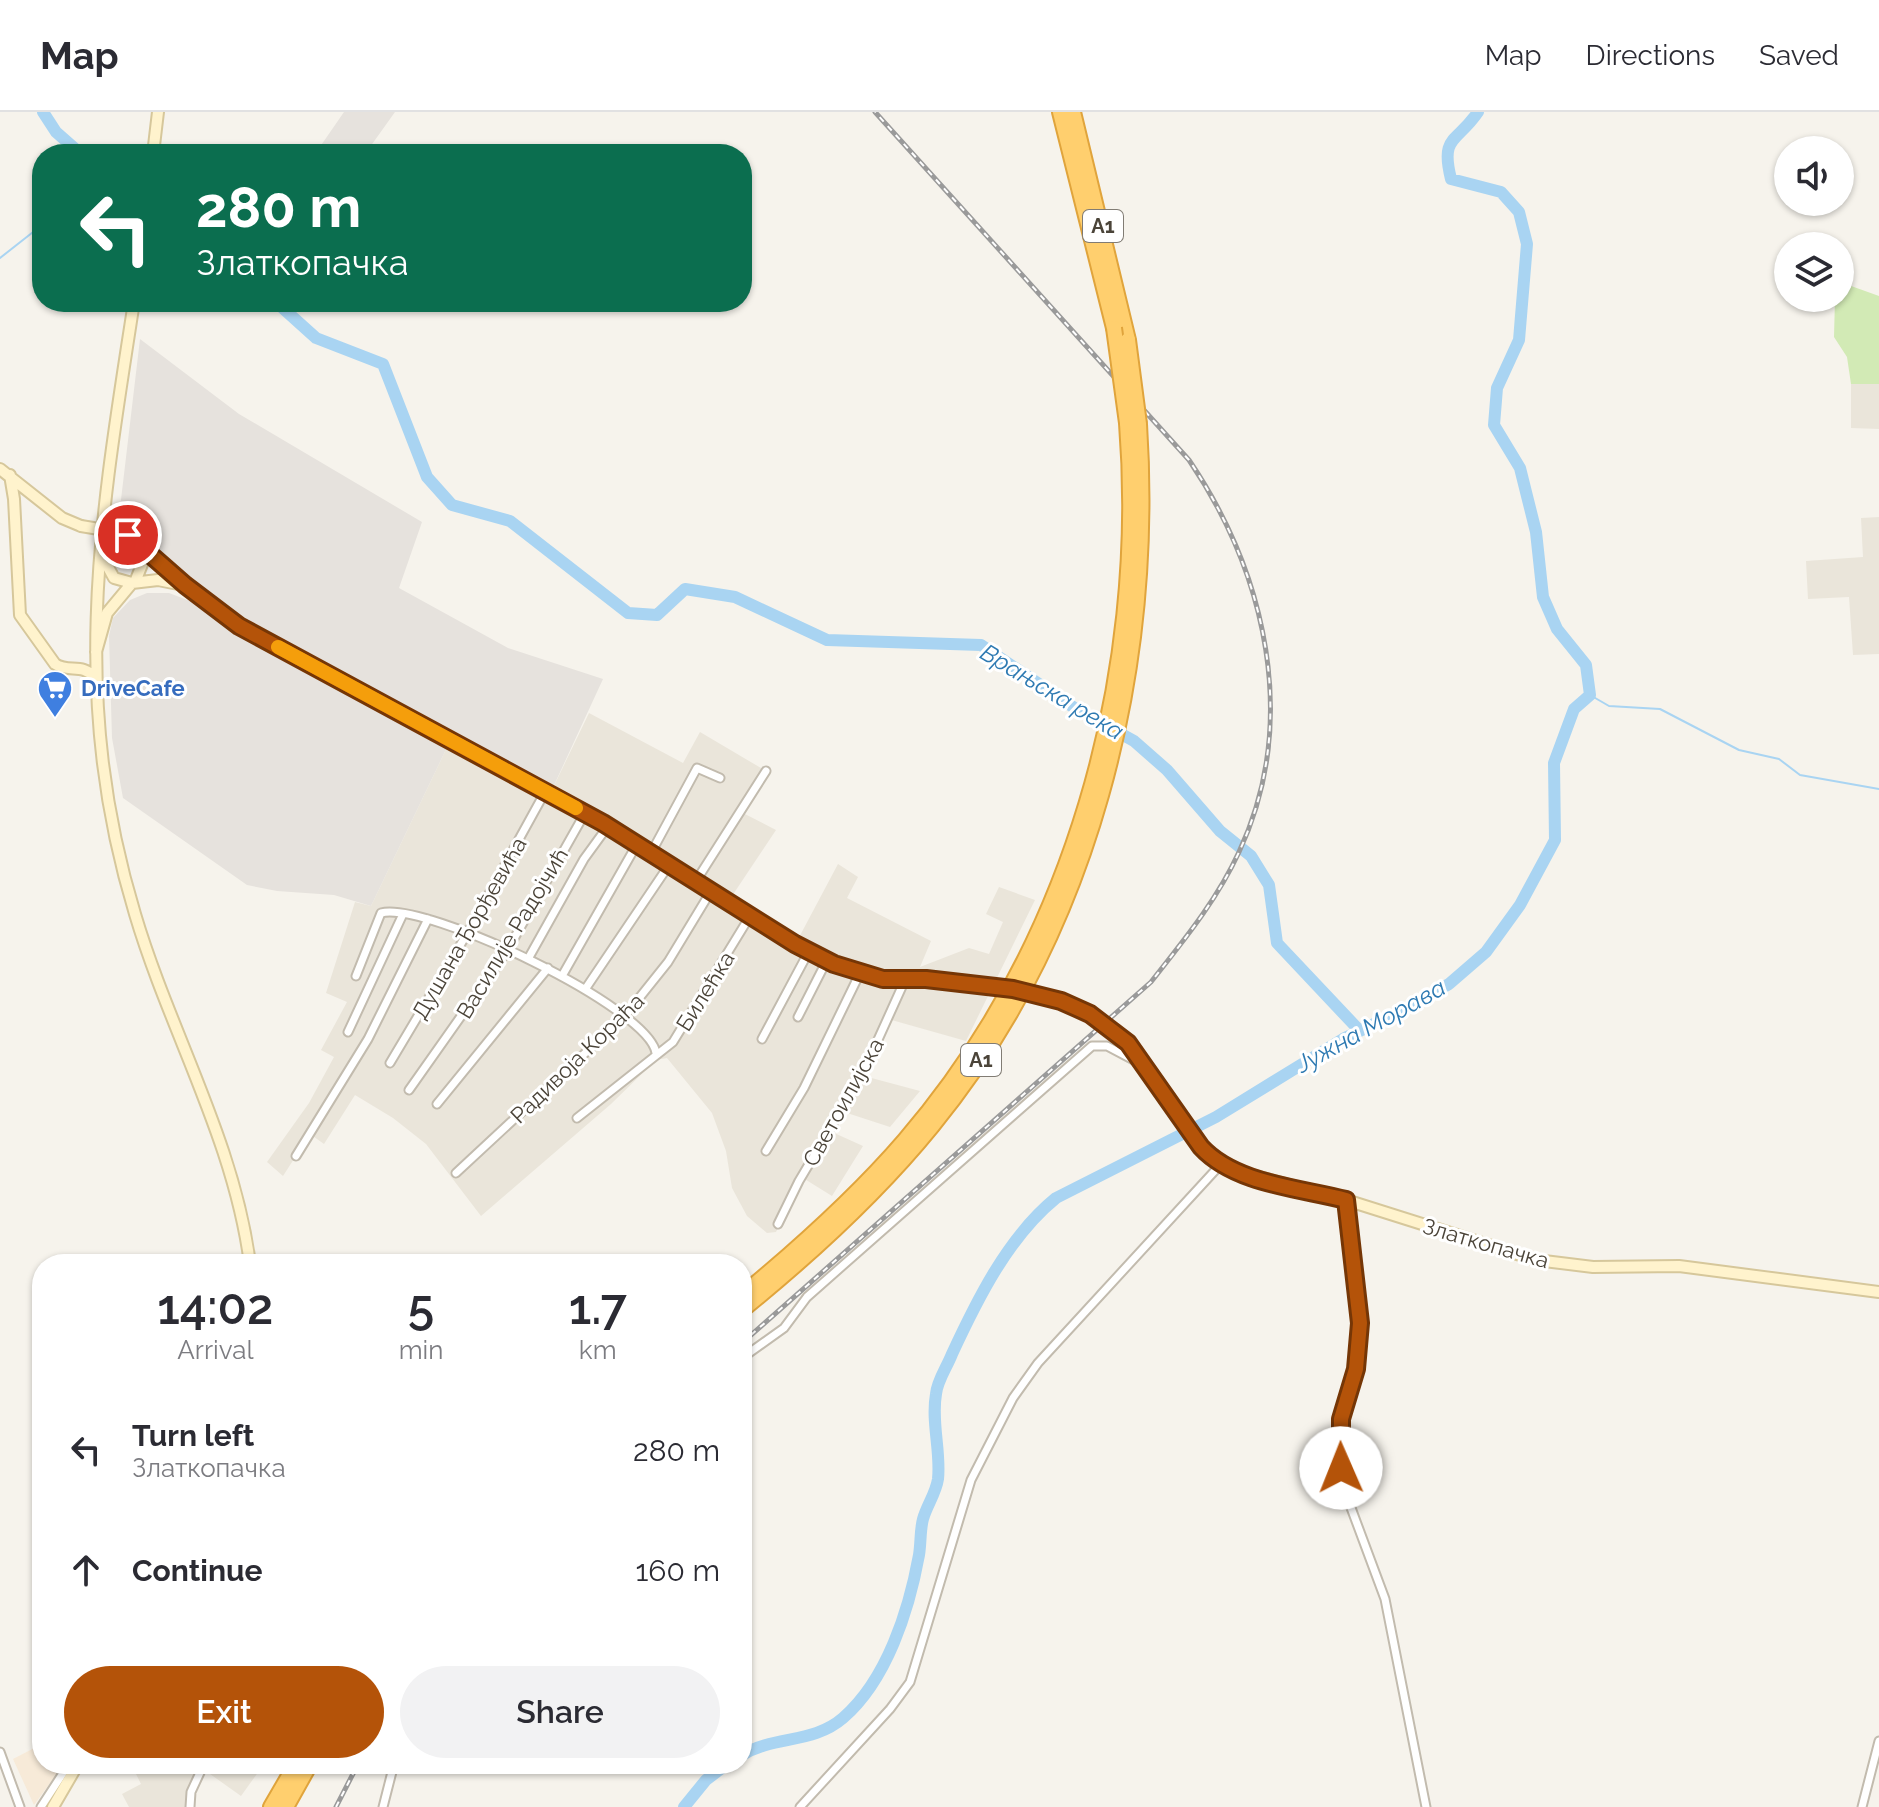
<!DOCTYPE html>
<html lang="en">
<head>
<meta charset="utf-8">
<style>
	:root { --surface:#fff; --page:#f2f2f3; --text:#2b2b33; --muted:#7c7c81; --line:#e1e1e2; --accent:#b45309 }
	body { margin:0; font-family:Raleway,sans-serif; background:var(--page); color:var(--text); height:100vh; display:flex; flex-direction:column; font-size:30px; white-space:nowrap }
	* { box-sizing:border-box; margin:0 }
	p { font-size:26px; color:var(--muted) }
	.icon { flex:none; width:44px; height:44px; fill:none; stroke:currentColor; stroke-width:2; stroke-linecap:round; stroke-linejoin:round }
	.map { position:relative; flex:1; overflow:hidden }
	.side { position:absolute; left:32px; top:1142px; width:720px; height:520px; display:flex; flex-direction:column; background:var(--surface); border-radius:32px; box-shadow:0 2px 6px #0004 }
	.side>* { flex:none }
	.banner { position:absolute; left:32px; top:32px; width:720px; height:168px; border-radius:32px; box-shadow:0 2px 6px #0004; background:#0b6e4f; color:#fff; overflow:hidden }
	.tools { position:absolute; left:1774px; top:24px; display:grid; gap:16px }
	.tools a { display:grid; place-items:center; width:80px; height:80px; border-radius:50%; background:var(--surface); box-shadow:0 2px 6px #0004; font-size:40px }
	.pin { position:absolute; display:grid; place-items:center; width:68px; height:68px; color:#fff; margin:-34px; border:4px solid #fff; border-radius:50%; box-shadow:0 2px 8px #0007 }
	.me { position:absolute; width:88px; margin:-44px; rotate:359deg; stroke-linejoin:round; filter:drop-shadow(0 0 6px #0008) }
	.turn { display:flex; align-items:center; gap:28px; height:168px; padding:0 32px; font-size:36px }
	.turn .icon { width:104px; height:104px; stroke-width:2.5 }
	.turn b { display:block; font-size:56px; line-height:68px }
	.eta { display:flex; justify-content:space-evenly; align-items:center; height:136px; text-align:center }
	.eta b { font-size:48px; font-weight:600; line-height:56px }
	.button { display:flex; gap:16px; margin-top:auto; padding:16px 32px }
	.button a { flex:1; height:92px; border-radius:48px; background:var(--accent); color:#fff; font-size:32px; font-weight:600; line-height:92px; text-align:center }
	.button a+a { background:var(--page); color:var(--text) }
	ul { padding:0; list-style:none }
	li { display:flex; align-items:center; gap:24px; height:120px; padding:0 32px }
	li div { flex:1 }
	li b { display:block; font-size:30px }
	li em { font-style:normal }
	header { display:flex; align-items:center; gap:48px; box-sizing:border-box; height:112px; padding:0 40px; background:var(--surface); border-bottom:2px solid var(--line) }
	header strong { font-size:38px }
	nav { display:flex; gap:44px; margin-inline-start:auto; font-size:28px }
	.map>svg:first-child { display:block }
	.residential { fill:#eae5da }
	.commercial { fill:#f7ead8 }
	.industrial { fill:#e6e2dd }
	.green { fill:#d2eab5 }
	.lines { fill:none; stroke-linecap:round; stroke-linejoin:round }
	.stream { stroke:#a9d4f2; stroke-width:2 }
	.river { stroke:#a9d4f2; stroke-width:12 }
	.street-casing { stroke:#c2bbae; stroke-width:11 }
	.secondary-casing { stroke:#d6c79b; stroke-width:14 }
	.highway-casing { stroke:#e0a43c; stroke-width:18 }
	.street { stroke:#fff; stroke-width:7 }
	.secondary { stroke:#fff3cd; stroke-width:10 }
	.highway { stroke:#ffcf6e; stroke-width:14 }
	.rail-casing { stroke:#9a9a9a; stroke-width:5 }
	.rail { stroke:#fff; stroke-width:2; stroke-dasharray:6; stroke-linecap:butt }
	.secondary-bridge-casing { stroke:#d6c79b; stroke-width:14; stroke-linecap:butt }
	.highway-bridge-casing { stroke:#e0a43c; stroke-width:18; stroke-linecap:butt }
	.secondary-bridge { stroke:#fff3cd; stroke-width:10 }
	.highway-bridge { stroke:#ffcf6e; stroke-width:14 }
	.route-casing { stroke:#753606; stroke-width:20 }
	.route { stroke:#b45309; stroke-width:14 }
	.slow { stroke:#f59e0b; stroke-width:14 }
	.labels { text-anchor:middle; stroke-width:6; stroke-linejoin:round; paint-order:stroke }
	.shield { fill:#fff; stroke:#817c74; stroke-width:2 }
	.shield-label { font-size:20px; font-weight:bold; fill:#4b4439 }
	.shop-label { font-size:22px; font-weight:bold; fill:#366cbe; stroke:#fff; text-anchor:start }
	.street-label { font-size:22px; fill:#4b4439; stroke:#fff }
	.water-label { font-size:24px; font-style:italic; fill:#2e7ab2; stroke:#fff }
</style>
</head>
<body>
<header>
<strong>Map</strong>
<nav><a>Map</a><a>Directions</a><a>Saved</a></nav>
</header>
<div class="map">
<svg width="1879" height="1695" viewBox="0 0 1879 1695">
	<rect width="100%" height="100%" fill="#f6f3ec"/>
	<!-- residential -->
	<path class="residential" d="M 1851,272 L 1879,272 L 1879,317 L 1851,316 Z
		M 1879,405 L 1879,542 L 1853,543 L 1849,485 L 1808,487 L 1806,449 L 1863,445 L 1861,406 Z
		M 589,601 L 683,651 L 700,620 L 766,659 L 741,700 L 776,718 L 728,790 L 796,831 L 838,752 L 858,765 L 847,786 L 931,829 L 920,855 L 969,836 L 989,842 L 1003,810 L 986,802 L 999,775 L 1035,788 L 966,929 L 888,907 L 864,964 L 920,979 L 890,1015 L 844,1000 L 832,1020 L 863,1034 L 832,1084 L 803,1066 L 776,1120 L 767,1121 L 747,1104 L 732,1076 L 726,1039 L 712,1001 L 667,946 L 656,948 L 611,992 L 481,1104 L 426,1032 L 393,1006 L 355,983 L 324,1032 L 310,1022 L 283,1064 L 267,1050 L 309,991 L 334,945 L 321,938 L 347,890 L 326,881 L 355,790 L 371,794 L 451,627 L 550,682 Z
		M 131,1652 L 264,1652 L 241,1684 L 203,1657 L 190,1695 L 129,1695 L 122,1682 L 141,1672 Z"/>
	<!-- commercial -->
	<path class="commercial" d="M 42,1632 L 42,1652 L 64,1652 L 34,1693 L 13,1647 Z"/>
	<!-- industrial -->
	<path class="industrial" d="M 344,0 L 395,0 L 365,42 L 315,42 Z
		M 140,227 L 239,302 L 422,410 L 399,476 L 508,536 L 603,567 L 550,682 L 451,627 L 371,794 L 334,783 L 277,779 L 247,773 L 123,686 L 112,626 L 109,524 L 113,506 L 130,488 L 147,481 L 169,481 L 190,489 L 201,478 L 157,436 L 118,413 Z"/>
	<!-- green -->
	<path class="green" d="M 1840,170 L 1879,184 L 1879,272 L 1851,272 L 1847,245 L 1834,225 L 1835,186 L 1840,186 Z"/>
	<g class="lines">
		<!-- stream -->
		<path class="stream" d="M 0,146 L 42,113
			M 1590,583 L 1609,594 L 1660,597 L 1739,638 L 1779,647 L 1800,663 L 1879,677"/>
		<!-- river -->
		<path class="river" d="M 43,0 L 56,20 L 81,42
			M 276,190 L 316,226 L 383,252 L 427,365 L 452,393 L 510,409 L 628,501 L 657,503 L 685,477 L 735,485 L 827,528 L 981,533 L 1076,597 L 1134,629 L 1167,658 L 1220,719 L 1251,744 L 1269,773 L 1277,831 L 1359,918
			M 742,1643 C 775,1623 813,1632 843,1606 C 887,1568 909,1498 919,1443 C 921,1431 920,1418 923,1407 C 927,1393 936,1381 938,1367 C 941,1339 931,1310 936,1282 C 937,1269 947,1255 952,1242 C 977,1188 1008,1125 1056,1086 L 1216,1005 L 1343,927 L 1407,896 L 1449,872 L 1486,840 L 1520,793 L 1555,728 L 1554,651 L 1574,597 L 1590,583 L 1586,553 L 1557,517 L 1543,485 L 1536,420 L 1520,356 L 1494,313 L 1497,276 L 1519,228 L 1527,132 L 1519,100 L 1501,80 L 1451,67 C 1440,23 1457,31 1478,0
			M 684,1695 L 706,1668 L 727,1652"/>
		<!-- street casing -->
		<g class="street-casing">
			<path id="street" d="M 651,741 L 697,656 L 720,666
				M 696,769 L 766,659
				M 528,847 L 584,747 L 608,714
				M 356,864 L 381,801 C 425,789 649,895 656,941
				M 562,864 L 637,732
				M 586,876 L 669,753
				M 798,905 L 827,848
				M 348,920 L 403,802
				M 762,927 L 809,839
				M 390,951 L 468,820 L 545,680
				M 409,978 L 507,839 L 585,701
				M 437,992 L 548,856
				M 577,1006 L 673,930 L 750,804
				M 766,1039 L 804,976 L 860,861
				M 296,1044 L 368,927 L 428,807
				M 456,1061 L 624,905 L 668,850 L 711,779
				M 1346,1088 L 1360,1233 L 1341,1307 L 1341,1356 L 1347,1385 L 1385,1487 L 1426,1695
				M 778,1112 L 799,1069 L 862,963 L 905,868
				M 742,1246 L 784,1216 L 807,1185 L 1092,934 L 1107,934 L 1141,952
				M 0,1640 L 20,1695
				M 41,1695 L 69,1652
				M 190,1695 L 191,1680 L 204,1652
				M 383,1695 L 394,1652
				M 800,1695 L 890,1597 L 910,1570 L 971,1368 L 1013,1286 L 1038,1251 L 1221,1052
				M 1862,1695 L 1879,1629"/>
		</g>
		<!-- secondary casing -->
		<g class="secondary-casing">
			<path id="secondary" d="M 153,42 L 158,0
				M 134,190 C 100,408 69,584 135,802 C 170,920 234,1028 250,1152
				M 0,357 L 62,406 L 81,414
				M 10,363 L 14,387 L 20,503 L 55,552 C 68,561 83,551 94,565
				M 117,420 L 135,427 L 185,473 L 239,514 L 603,711 L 819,844 L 883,867 L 974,872
				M 102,444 L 114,466 L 132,471
				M 135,470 L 143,450 L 139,430
				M 96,540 L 107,501 L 132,471 L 158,468 L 183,473
				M 1043,884 L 1096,906
				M 1117,919 L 1201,1035 L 1216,1049 L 1244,1061 L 1346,1088 L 1536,1148 L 1593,1155 L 1679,1154 L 1879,1180
				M 53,1695 L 78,1652"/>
		</g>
		<!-- highway casing -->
		<g class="highway-casing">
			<path id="highway" d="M 1060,0 L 1114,216
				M 1073,0 L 1128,228
				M 742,1183 C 800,1135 856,1085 905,1028 C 1073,833 1147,565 1127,311
				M 742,1198 C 811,1142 876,1083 932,1014 C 1091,820 1155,559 1139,312
				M 271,1695 L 296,1652
				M 286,1695 L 310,1652"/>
		</g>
		<!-- street -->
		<use href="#street" class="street"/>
		<!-- secondary -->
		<use href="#secondary" class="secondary"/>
		<!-- highway -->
		<use href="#highway" class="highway"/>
		<!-- rail casing -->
		<g class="rail-casing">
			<path id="rail" d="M 742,1231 L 1151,870 C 1184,828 1217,788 1239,740 C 1300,609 1266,462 1189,348 L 875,0
				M 336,1695 L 358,1652"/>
		</g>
		<!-- rail -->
		<use href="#rail" class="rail"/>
		<!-- secondary-bridge casing -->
		<g class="secondary-bridge-casing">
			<path id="secondary-bridge" d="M 81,414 L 117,420
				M 974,872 L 1043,884
				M 1096,906 L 1117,919"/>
		</g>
		<!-- highway-bridge casing -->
		<g class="highway-bridge-casing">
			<path id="highway-bridge" d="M 1114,216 L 1127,311
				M 1128,228 L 1139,312"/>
		</g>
		<!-- secondary-bridge -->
		<use href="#secondary-bridge" class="secondary-bridge"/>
		<!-- highway-bridge -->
		<use href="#highway-bridge" class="highway-bridge"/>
	</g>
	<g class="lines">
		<!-- route casing -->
		<g class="route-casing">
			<path id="route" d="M 128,423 L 185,473 L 239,514 L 603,711 L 795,832 L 834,852 L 883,867 L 926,867 L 1013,877 L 1061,889 L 1090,902 L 1128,931 L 1201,1035 C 1235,1072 1300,1076 1346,1088 L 1360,1211 L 1356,1257 L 1341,1307 L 1341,1356"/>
		</g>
		<!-- route -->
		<use href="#route" class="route"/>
		<!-- slow -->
		<path class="slow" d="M 278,535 L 576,696"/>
	</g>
	<!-- icons -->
	<defs>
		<g id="supermarket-pin" transform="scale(1.8)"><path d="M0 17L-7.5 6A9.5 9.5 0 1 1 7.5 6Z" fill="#3f7fe0" stroke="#fff"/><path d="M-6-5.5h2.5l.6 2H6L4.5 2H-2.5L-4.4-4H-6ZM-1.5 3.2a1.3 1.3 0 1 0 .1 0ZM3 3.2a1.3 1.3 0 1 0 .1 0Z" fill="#fff"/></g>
	</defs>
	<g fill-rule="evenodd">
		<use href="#supermarket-pin" x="55" y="576"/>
	</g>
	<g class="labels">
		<!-- shield labels -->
		<g class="shield">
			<rect x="1083" y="98" width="40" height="32" rx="6"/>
			<rect x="961" y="932" width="40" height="32" rx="6"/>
		</g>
		<g class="shield-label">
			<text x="1103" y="121">A1</text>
			<text x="981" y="955">A1</text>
		</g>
		<!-- shop labels -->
		<g class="shop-label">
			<text x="81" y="584">DriveCafe</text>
		</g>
		<!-- street labels -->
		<g class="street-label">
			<text transform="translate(469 816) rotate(-60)" y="8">Душана Ђорђевића</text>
			<text transform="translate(512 821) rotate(-59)" y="8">Василије Радојчић</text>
			<text transform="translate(705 879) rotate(-58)" y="8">Билећка</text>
			<text transform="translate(577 946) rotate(-44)" y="8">Радивоја Кораћа</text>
			<text transform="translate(843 990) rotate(-61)" y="8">Светоилијска</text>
			<text transform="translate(1486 1131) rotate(16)" y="8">Златкопачка</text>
		</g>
		<!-- water labels -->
		<g class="water-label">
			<text transform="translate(1052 580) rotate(31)" y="8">Врањска река</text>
			<text transform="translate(1371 914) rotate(-29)" y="8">Јужна Морава</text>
		</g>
	</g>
</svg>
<div class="tools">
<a><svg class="icon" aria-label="sound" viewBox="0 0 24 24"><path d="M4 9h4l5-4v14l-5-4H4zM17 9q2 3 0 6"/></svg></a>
<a><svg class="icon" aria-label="layers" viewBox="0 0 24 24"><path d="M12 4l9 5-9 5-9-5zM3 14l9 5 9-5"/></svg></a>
</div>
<div class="pin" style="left:128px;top:423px;background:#d93025"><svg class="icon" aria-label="arrive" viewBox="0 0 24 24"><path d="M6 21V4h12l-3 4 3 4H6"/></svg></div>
<svg class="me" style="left:1341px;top:1356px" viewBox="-20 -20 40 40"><circle r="19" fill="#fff"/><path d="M0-13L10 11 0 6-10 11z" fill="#b45309"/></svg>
<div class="banner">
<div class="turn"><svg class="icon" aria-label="left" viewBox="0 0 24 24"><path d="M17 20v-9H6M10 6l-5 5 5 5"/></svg><div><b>280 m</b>Златкопачка</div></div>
</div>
<section class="side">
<div class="eta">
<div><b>14:02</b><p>Arrival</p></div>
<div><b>5</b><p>min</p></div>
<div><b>1.7</b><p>km</p></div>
</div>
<ul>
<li><svg class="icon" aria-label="left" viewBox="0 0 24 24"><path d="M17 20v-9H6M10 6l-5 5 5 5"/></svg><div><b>Turn left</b><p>Златкопачка</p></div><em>280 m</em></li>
<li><svg class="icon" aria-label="ahead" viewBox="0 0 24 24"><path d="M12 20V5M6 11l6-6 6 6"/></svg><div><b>Continue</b></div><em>160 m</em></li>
</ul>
<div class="button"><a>Exit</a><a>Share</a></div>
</section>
</div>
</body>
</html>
